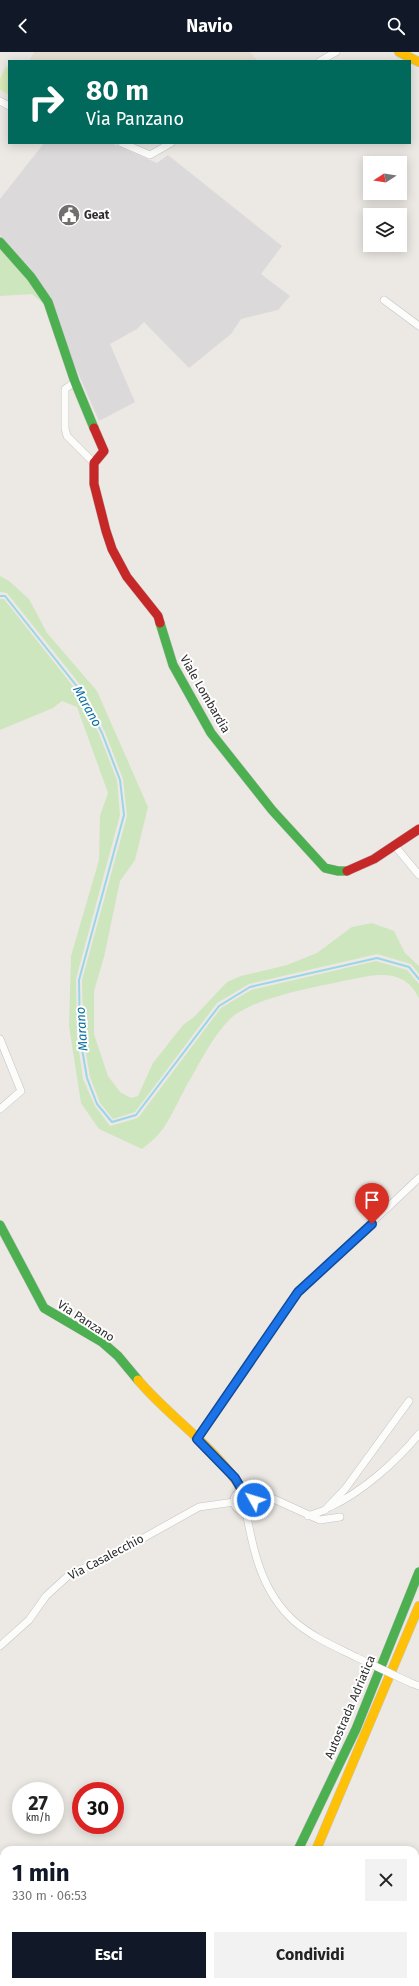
<!DOCTYPE html>
<html lang="it">
<head>
<meta charset="utf-8">
<style>
	:root { --surface:#fff; --page:#f2f2f2; --text:#222; --muted:#767676; --accent:#111827 }
	body { margin:0; font-family:"Fira Sans",sans-serif; background:var(--page); color:var(--text); height:100vh; display:flex; flex-direction:column; font-size:15px; white-space:nowrap }
	* { box-sizing:border-box; margin:0 }
	p { font-size:13px; color:var(--muted) }
	.icon { flex:none; width:22px; height:22px; fill:none; stroke:currentColor; stroke-width:2; stroke-linecap:round; stroke-linejoin:round }
	.map { position:relative; flex:1; overflow:hidden }
	.sheet { position:absolute; left:0px; top:1794px; width:419px; height:140px; display:flex; flex-direction:column; background:var(--surface); border-radius:12px 12px 0 0; box-shadow:0 2px 10px #0003 }
	.sheet>* { flex:none }
	.top-card { position:absolute; left:8px; top:8px; width:403px; height:84px; border-radius:0px; box-shadow:0 2px 10px #0003; background:#00695c; color:#fff; overflow:hidden }
	.needle { width:26px; rotate:258deg }
	.tools { position:absolute; left:363px; top:104px; display:grid; gap:8px }
	.tools a { display:grid; place-items:center; width:44px; height:44px; border-radius:0px; background:var(--surface); box-shadow:0 2px 10px #0003; font-size:20px }
	.speed { position:absolute; left:12px; top:1730px; display:flex; gap:8px; font-size:20px; font-weight:700; text-align:center }
	.speed>* { display:grid; place-content:center; width:52px; height:52px; border-radius:50%; background:var(--surface); box-shadow:0 2px 10px #0003; line-height:1 }
	.speed small { font-size:10px; font-weight:400 }
	.speed .limit { border:6px solid #d22; background:#fff; color:#111 }
	.pin { position:absolute; display:grid; place-items:center; width:34px; height:34px; color:#fff; margin:-41px -17px; border-radius:50% 50% 50% 0; rotate:-45deg; box-shadow:0 0 4px #0007 }
	.pin .icon { rotate:45deg }
	.me { position:absolute; width:44px; margin:-22px; rotate:309deg; stroke-linejoin:round; filter:drop-shadow(0 0 3px #0008) }
	.turn { display:flex; align-items:center; gap:14px; height:84px; padding:0 12px; font-size:18px }
	.turn .icon { width:52px; height:52px; stroke-width:2.5 }
	.turn b { display:block; font-size:28px; line-height:34px }
	.round { display:grid; place-items:center; flex:none; width:42px; height:42px; border-radius:0px; background:var(--page) }
	.summary { display:flex; align-items:center; justify-content:space-between; height:68px; padding:0 12px }
	h1 { font-size:24px; font-weight:700; line-height:30px; color:var(--accent) }
	.action { display:flex; gap:8px; margin-top:auto; padding:8px 12px }
	.action a { flex:1; height:46px; border-radius:0px; background:var(--accent); color:#fff; font-size:16px; font-weight:700; line-height:46px; text-align:center }
	.action a+a { background:var(--page); color:var(--text) }
	header { display:flex; justify-content:space-between; align-items:center; height:52px; padding:0 12px; background:var(--accent); color:#fff; font-size:18px; font-weight:700 }
	.map>svg:first-child { display:block }
	.industrial { fill:#dcd9db }
	.education { fill:#e6e0d3 }
	.green { fill:#cee6be }
	.pitch { fill:#d9eabb }
	.lines { fill:none; stroke-linecap:round; stroke-linejoin:round }
	.stream { stroke:#99d6ec; stroke-width:2 }
	.street-casing { stroke:#c5c4c5; stroke-width:8 }
	.fast-casing { stroke:#c5c4c5; stroke-width:10 }
	.slow-casing { stroke:#c5c4c5; stroke-width:10 }
	.jam-casing { stroke:#c5c4c5; stroke-width:10 }
	.street { stroke:#fcfcfb; stroke-width:7 }
	.fast { stroke:#4caf50; stroke-width:9 }
	.slow { stroke:#ffc107; stroke-width:9 }
	.jam { stroke:#c62828; stroke-width:9 }
	.street-bridge-casing { stroke:#c5c4c5; stroke-width:8; stroke-linecap:butt }
	.street-bridge { stroke:#fcfcfb; stroke-width:7 }
	.route-casing { stroke:#114b97; stroke-width:10 }
	.route { stroke:#1a73e8; stroke-width:7 }
	.labels { text-anchor:middle; stroke-width:4; stroke-linejoin:round; paint-order:stroke }
	.poi-label { font-size:12px; font-weight:bold; fill:#2e2e2e; stroke:#fff; text-anchor:start }
	.street-label { font-size:12px; fill:#2e2e2e; stroke:#fff }
	.water-label { font-size:13px; font-style:italic; fill:#0d6fa3; stroke:#fff }
</style>
</head>
<body>
<header><svg class="icon" aria-label="back" viewBox="0 0 24 24"><path d="M15 5l-7 7 7 7"/></svg>Navio<svg class="icon" aria-label="search" viewBox="0 0 24 24"><circle cx="10" cy="10" r="6"/><path d="M15 15l6 6"/></svg></header>
<div class="map">
<svg width="419" height="1934" viewBox="0 0 419 1934">
	<rect width="100%" height="100%" fill="#ece8e4"/>
	<!-- industrial -->
	<path class="industrial" d="M 44,91 L 111,91 L 157,111 L 168,103 L 282,194 L 261,222 L 290,244 L 278,258 L 241,267 L 231,282 L 189,316 L 144,270 L 137,277 L 110,292 L 135,350 L 99,369 L 35,222 L 0,183 L 0,147 Z"/>
	<!-- education -->
	<path class="education" d="M 34,0 L 250,0 L 258,9 L 29,9 Z"/>
	<!-- green -->
	<path class="green" d="M 0,196 L 28,227 L 44,252 L 32,242 L 0,244 Z
		M 0,524 L 9,529 L 29,547 L 47,581 L 97,639 L 148,755 L 135,808 L 120,829 L 104,905 L 94,939 L 94,982 L 108,1024 L 120,1040 L 131,1046 L 138,1044 L 153,1011 L 183,973 L 194,965 L 227,930 L 241,924 L 287,913 L 317,901 L 352,875 L 372,871 L 394,879 L 405,901 L 419,914 L 419,922 L 411,912 L 377,902 L 249,932 L 217,951 L 135,1060 L 113,1067 L 100,1051 L 90,1025 L 83,984 L 82,928 L 127,764 L 123,727 L 105,680 L 82,635 L 7,541 L 0,540 Z
		M 0,547 L 4,547 L 76,638 L 99,682 L 117,728 L 120,763 L 76,927 L 77,985 L 83,1027 L 95,1054 L 110,1074 L 138,1066 L 221,956 L 251,938 L 376,909 L 407,918 L 419,932 L 419,946 C 405,918 380,921 353,927 C 321,934 253,945 230,967 C 212,985 201,1009 188,1031 C 180,1045 169,1071 158,1083 C 153,1088 147,1093 142,1097 L 99,1077 L 81,1051 L 69,974 L 71,904 L 99,808 L 100,764 L 108,741 L 77,655 L 62,649 L 53,656 L 0,678 Z"/>
	<!-- pitch -->
	<path class="pitch" d="M 6,15 L 9,16 L 9,43 L 0,38 L 0,26 Z"/>
	<g class="lines">
		<!-- stream -->
		<path class="stream" d="M 0,544 L 5,544 L 79,637 L 102,681 L 120,728 L 124,763 L 79,928 L 80,985 L 87,1026 L 97,1052 L 112,1070 L 136,1063 L 219,954 L 250,935 L 377,906 L 409,915 L 419,927
			M 0,1833 L 4,1836
			M 80,1930 L 87,1934 L 130,1930"/>
		<!-- street casing -->
		<g class="street-casing">
			<path id="street" d="M 320,9 L 336,0
				M 0,49 L 9,54
				M 122,91 L 150,103 L 171,91
				M 384,248 L 419,274
				M 75,330 L 65,337 L 65,376 L 67,384 L 94,411
				M 395,794 L 419,823
				M 0,987 L 21,1039 L 0,1057
				M 197,1387 L 298,1240 L 419,1126
				M234 1449a10 10 0 1 1 20 0a10 10 0 1 1-20 0Z
				M 254,1445 L 265,1443 L 320,1468 L 340,1465
				M 330,1455 C 362,1440 396,1410 419,1382
				M 246,1459 C 253,1499 262,1540 294,1569 C 312,1585 336,1595 358,1606
				M 308,1464 L 325,1458 L 345,1437 L 409,1349
				M 0,1594 L 29,1568 L 46,1544 L 68,1524 L 129,1494 L 199,1455 L 234,1450
				M 411,1631 L 419,1634"/>
		</g>
		<!-- fast casing -->
		<g class="fast-casing">
			<path id="fast" d="M 0,190 L 31,225 L 48,250 L 75,330 L 94,376
				M 160,571 L 173,613 L 211,681 L 272,758 L 325,816 L 338,819 L 347,819
				M 0,1173 L 44,1256 L 102,1290 L 118,1304 L 138,1328
				M 298,1798 L 356,1677 L 419,1520"/>
		</g>
		<!-- slow casing -->
		<g class="slow-casing">
			<path id="slow" d="M 399,0 L 419,10
				M 138,1328 C 170,1366 217,1396 242,1438
				M 316,1798 L 419,1554
				M 229,1934 L 231,1930
				M 249,1934 L 251,1930"/>
		</g>
		<!-- jam casing -->
		<g class="jam-casing">
			<path id="jam" d="M 94,376 L 104,399 L 94,411 L 94,432 L 106,479 L 112,497 L 127,525 L 158,564 L 160,571
				M 347,819 L 374,807 L 419,777"/>
		</g>
		<!-- street -->
		<use href="#street" class="street"/>
		<!-- fast -->
		<use href="#fast" class="fast"/>
		<!-- slow -->
		<use href="#slow" class="slow"/>
		<!-- jam -->
		<use href="#jam" class="jam"/>
		<!-- street-bridge casing -->
		<g class="street-bridge-casing">
			<path id="street-bridge" d="M 358,1606 L 411,1631"/>
		</g>
		<!-- street-bridge -->
		<use href="#street-bridge" class="street-bridge"/>
	</g>
	<g class="lines">
		<!-- route casing -->
		<g class="route-casing">
			<path id="route" d="M 254,1448 L 250,1440 L 242,1438 L 235,1426 L 197,1387 L 298,1240 L 372,1172"/>
		</g>
		<!-- route -->
		<use href="#route" class="route"/>
	</g>
	<!-- icons -->
	<defs>
		<g id="civic-disc" transform="scale(1.15)"><circle r="9.5" fill="#706f6e" stroke="#fff"/><path d="M-.6-6.5H3V-4.5H.6V-3L4-1V1h2V6H-6V1h2V-1L-.6-3ZM-1.2 2.5V6h2.4V2.5Z" fill="#fff"/></g>
	</defs>
	<g fill-rule="evenodd">
		<use href="#civic-disc" x="69" y="163"/>
	</g>
	<g class="labels">
		<!-- poi labels -->
		<g class="poi-label">
			<text x="84" y="167">Geat</text>
		</g>
		<!-- street labels -->
		<g class="street-label">
			<text transform="translate(205 642) rotate(60)" y="4">Viale Lombardia</text>
			<text transform="translate(86 1269) rotate(33)" y="4">Via Panzano</text>
			<text transform="translate(106 1505) rotate(-28)" y="4">Via Casalecchio</text>
			<text transform="translate(350 1655) rotate(-67)" y="4">Autostrada Adriatica</text>
		</g>
		<!-- water labels -->
		<g class="water-label">
			<text transform="translate(88 654) rotate(61)" y="5">Marano</text>
			<text transform="translate(81 977) rotate(-94)" y="5">Marano</text>
		</g>
	</g>
</svg>
<div class="tools">
<a><svg class="needle" viewBox="-14 -14 28 28"><path d="M0-13l5 13h-10z" fill="#e53935"/><path d="M0 13l5-13h-10z" fill="#767676"/></svg></a>
<a><svg class="icon" aria-label="layers" viewBox="0 0 24 24"><path d="M12 4l9 5-9 5-9-5zM3 14l9 5 9-5"/></svg></a>
</div>
<div class="speed"><div>27<small>km/h</small></div><div class="limit">30</div></div>
<div class="pin" style="left:372px;top:1172px;background:#d93025"><svg class="icon" aria-label="arrive" viewBox="0 0 24 24"><path d="M6 21V4h12l-3 4 3 4H6"/></svg></div>
<svg class="me" style="left:254px;top:1448px" viewBox="-20 -20 40 40"><circle r="17" fill="#1a73e8" stroke="#fff" stroke-width="3"/><path d="M0-11L8 9 0 5-8 9z" fill="#fff"/></svg>
<div class="top-card">
<div class="turn"><svg class="icon" aria-label="right" viewBox="0 0 24 24"><path d="M7 20v-9h11M14 6l5 5-5 5"/></svg><div><b>80 m</b>Via Panzano</div></div>
</div>
<section class="sheet">
<div class="summary"><div><h1>1 min</h1><p>330 m · 06:53</p></div><a class="round"><svg class="icon" aria-label="close" viewBox="0 0 24 24"><path d="M6 6l12 12M18 6L6 18"/></svg></a></div>
<div class="action"><a>Esci</a><a>Condividi</a></div>
</section>
</div>
</body>
</html>
